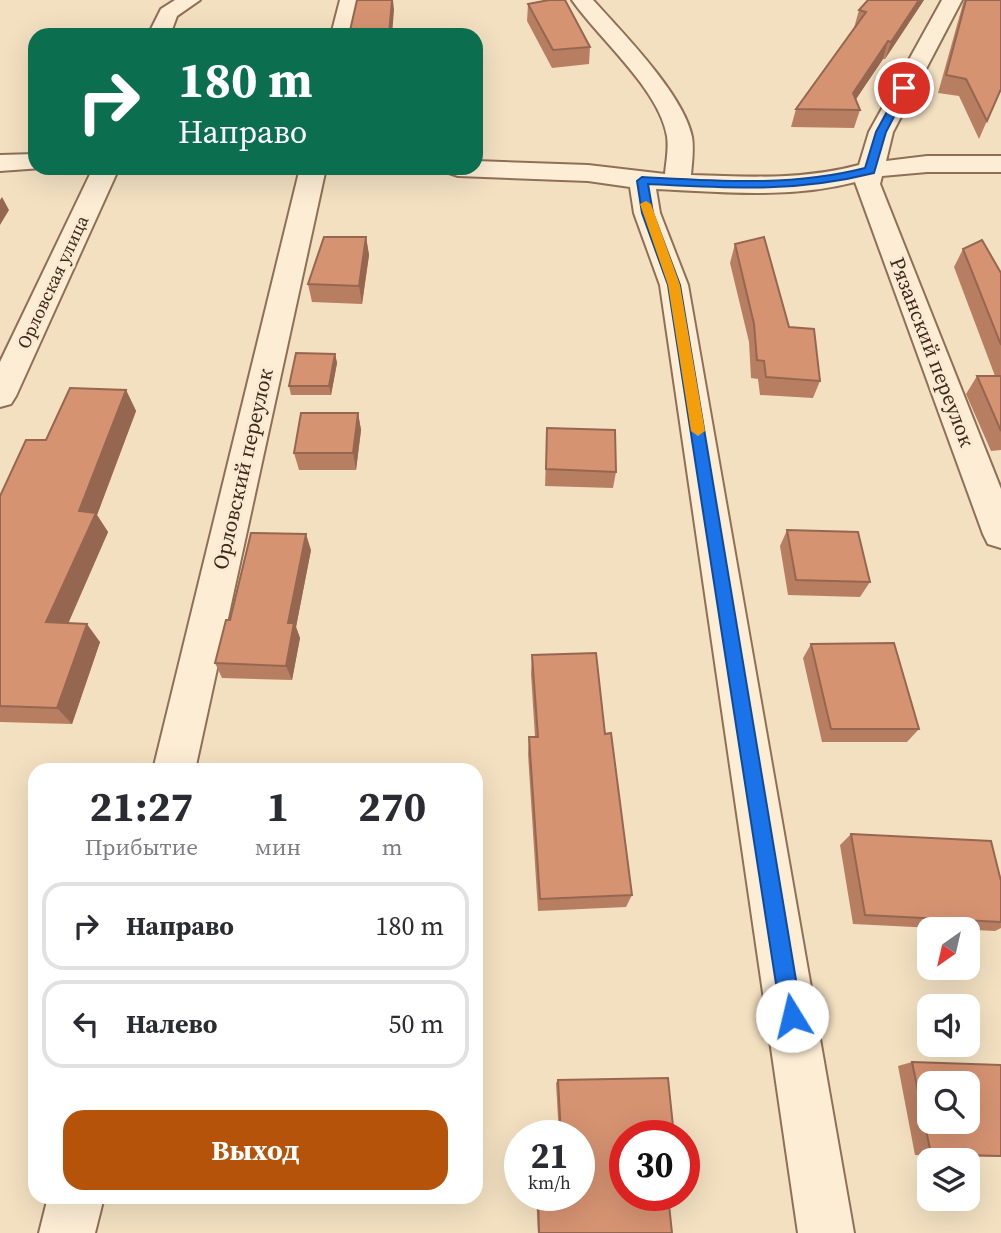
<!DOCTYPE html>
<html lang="ru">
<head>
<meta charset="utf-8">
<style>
	:root { --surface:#fff; --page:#f2f2f3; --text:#2b2b33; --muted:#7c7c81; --line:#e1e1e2; --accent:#b45309 }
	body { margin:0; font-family:"Source Serif 4",serif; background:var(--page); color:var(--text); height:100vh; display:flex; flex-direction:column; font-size:26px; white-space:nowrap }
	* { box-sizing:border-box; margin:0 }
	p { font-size:23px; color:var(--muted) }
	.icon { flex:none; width:38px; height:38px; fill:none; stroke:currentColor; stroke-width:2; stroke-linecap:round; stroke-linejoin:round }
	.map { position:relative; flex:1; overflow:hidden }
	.sheet { position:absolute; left:28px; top:763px; width:455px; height:441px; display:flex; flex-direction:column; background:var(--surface); border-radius:21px; box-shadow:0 7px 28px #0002 }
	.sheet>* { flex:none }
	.banner { position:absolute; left:28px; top:28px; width:455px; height:147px; border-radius:21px; box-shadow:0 7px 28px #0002; background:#0b6e4f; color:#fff; overflow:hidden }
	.needle { width:46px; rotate:214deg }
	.controls { position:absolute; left:917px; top:917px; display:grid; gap:14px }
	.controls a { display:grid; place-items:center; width:63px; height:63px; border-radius:14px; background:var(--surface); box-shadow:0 7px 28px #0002; font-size:35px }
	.speed { position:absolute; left:504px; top:1120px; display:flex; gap:14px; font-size:35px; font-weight:700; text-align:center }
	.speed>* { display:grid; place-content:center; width:91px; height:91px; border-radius:50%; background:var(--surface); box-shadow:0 7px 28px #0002; line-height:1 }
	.speed small { font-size:18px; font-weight:400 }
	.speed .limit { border:10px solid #d22; background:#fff; color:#111 }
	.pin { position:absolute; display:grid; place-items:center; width:60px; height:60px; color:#fff; margin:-30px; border:4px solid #fff; border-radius:50%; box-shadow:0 2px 7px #0007 }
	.me { position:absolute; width:77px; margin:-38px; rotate:351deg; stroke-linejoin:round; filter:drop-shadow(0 0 5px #0008) }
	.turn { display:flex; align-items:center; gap:24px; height:147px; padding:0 35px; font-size:32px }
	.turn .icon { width:91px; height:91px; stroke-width:2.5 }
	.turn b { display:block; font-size:49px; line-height:60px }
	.eta { display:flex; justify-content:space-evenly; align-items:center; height:119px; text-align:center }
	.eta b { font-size:42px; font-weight:700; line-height:49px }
	.cta { display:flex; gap:14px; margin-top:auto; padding:14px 35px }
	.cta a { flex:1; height:80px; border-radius:21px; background:var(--accent); color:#fff; font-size:28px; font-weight:700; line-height:80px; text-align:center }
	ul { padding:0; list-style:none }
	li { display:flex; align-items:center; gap:21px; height:88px; margin:0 14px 10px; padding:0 21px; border:4px solid var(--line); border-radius:21px }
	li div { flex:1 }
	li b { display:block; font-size:26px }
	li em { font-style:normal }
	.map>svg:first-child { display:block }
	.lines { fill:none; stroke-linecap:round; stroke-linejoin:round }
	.minor-casing { stroke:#8f6f56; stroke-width:4 }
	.minor { fill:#fdedd5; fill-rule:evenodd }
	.wall { fill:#b87e62 }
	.shaded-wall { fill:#966750 }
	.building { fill:#d69372; stroke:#966750; stroke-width:2; fill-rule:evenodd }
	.route { fill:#1a73e8; stroke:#114b97; stroke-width:2 }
	.slow { fill:#f59e0b }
	.labels { text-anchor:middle; stroke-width:6; stroke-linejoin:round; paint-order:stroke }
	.far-street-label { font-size:18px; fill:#3d291c; stroke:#faead1 }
	.street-label { font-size:21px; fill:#3d291c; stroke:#faead1 }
</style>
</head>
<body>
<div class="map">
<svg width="1001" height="1233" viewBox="0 0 1001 1233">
	<rect width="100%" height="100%" fill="#f3e0c1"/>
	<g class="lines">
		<!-- minor casing -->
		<g class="minor-casing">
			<path id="minor" d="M 175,0 L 200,0 L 177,16 L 170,35 L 148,35 L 161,9 Z
				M 340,0 L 360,0 L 353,35 L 331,35 Z
				M 572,0 L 593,0 C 622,32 684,95 692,137 C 694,149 692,163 691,175 C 748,177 804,180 859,165 L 869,132 L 942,0 L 962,0 L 893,132 L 886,161 L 927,156 L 1001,156 L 1001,172 L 927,172 L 882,176 L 880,184 L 1001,489 L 1001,548 L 988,544 L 983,534 L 855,182 C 790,199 722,192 656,189 L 660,213 L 688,285 L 854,1233 L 798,1233 L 660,285 L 634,213 L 630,187 L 588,181 L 458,176 L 449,173 L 445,168 L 476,168 L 476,161 L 588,165 L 665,174 C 666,162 669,149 667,136 C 659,89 599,39 572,0 Z
				M 35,154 L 35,168 L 42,168 L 0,171 L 0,155 Z
				M 93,168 L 119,168 L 16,396 L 11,404 L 0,407 L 0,362 Z
				M 300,168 L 326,168 L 195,770 L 153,770 Z
				M 48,1197 L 104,1197 L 95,1233 L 39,1233 Z"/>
		</g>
		<!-- minor -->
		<use href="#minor" class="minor"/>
	</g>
	<!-- wall -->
	<path class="wall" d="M 924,0 L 885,59 L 883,59 L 856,99 L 860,110 L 854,128 L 791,127 L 796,109 L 854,28 L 859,10 Z
		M 964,0 L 1001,0 L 1001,89 L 979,139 L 959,96 L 938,93 Z
		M 528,4 L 590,47 L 589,64 L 552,68 L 527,21 Z
		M 366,237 L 369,255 L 362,304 L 312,302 L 308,284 Z
		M 735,244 L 789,327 L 820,381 L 813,398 L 760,395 L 758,379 L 751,378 L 749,342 L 730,263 Z
		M 963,249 L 1001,273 L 1001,450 L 991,451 L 966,394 L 977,376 L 995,376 L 954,267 Z
		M 335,354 L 337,363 L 331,395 L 291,395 L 289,386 Z
		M 126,390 L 136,411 L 97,515 L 108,532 L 68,623 L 100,642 L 72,724 L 0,722 L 0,496 L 46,440 Z
		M 358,413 L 361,430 L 356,470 L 299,470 L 294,453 Z
		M 547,428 L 616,472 L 613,488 L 545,486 Z
		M 787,530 L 870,582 L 860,597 L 788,595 L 780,546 Z
		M 311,550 L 296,627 L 300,638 L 292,680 L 222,678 L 215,663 L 230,620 Z
		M 811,644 L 919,729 L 907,742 L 822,742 L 803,658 Z
		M 532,655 L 605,734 L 632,895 L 626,907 L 538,911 L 528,754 L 529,737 L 535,737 L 531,674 Z
		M 851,834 L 1001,881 L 1001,928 L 995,931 L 853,924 L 840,845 Z
		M 912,1062 L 1001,1065 L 1001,1157 L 915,1155 L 898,1066 Z
		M 558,1080 L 625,1136 L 672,1233 L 538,1233 L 536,1195 L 579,1195 L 579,1136 L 559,1136 L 556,1083 Z"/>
	<!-- shaded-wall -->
	<path class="shaded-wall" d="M 392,0 L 393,0 L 394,10 L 392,35 L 389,35 Z
		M 919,0 L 924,0 L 885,59 L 891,42 Z
		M 888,41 L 883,59 L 848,111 L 853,93 Z
		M 2,197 L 9,210 L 0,225 L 0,200 Z
		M 366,237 L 369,255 L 362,304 L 359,286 Z
		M 335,354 L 337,363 L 331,395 L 329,386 Z
		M 126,390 L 136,411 L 97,515 L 108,532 L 61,640 L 46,622 L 79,511 Z
		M 358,413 L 361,430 L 356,470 L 353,453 Z
		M 306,534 L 311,550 L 296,627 L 300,638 L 292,680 L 286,666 L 288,623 Z
		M 87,624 L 100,642 L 72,724 L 57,708 Z"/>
	<!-- building -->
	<path class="building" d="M 357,0 L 392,0 L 389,34 L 349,35 Z
		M 549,0 L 565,0 L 590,47 L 553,50 L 528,4 Z
		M 868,0 L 919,0 L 891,42 L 888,41 L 853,93 L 860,110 L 796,109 L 866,12 L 859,10 Z
		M 966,0 L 1001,0 L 1001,89 L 987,121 L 966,79 L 946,75 Z
		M 324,237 L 366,237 L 359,286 L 308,284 Z
		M 764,237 L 789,327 L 814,329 L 820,381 L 766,377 L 764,361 L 757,360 L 754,324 L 735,244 Z
		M 982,240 L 1001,273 L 1001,345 L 963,249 Z
		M 296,353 L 335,354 L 329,386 L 289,386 Z
		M 977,376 L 1001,376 L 1001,431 Z
		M 70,388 L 126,390 L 79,511 L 96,513 L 46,622 L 87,624 L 57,708 L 0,706 L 0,496 L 26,440 L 46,440 Z
		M 301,413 L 358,413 L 353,453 L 294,453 Z
		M 547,428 L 615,430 L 616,472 L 546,469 Z
		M 787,530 L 858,532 L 870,582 L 796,580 Z
		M 251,533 L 306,534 L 288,623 L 294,623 L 286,666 L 215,663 L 226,620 L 230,620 Z
		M 894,643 L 919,729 L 831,729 L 811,644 Z
		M 596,653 L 605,734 L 611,733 L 632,895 L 540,899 L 529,737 L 538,737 L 532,655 Z
		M 851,834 L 991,841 L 1001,881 L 1001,922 L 865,915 Z
		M 912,1062 L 1001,1065 L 1001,1156 L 931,1154 ZM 929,1083 L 968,1083 L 968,1122 L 929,1122 Z
		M 668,1078 L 674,1136 L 625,1136 L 625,1195 L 668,1195 L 672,1233 L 539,1233 L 538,1195 L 579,1195 L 579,1136 L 561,1136 L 558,1080 Z"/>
	<!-- route -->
	<path class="route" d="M 901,86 L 909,88 L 886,132 L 874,173 C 794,193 729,188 648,184 L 653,213 L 680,285 L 802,1016 L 799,1024 L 792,1027 L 784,1024 L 781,1016 L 668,285 L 642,213 L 637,181 L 642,177 C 718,181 791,187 865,168 L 876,132 Z"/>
	<!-- slow -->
	<path class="slow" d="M 646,201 L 651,204 L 680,285 L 705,431 L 698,436 L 691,431 L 668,285 L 640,204 Z"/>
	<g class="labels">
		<!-- far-street labels -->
		<g class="far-street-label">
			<text transform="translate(53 282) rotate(-65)" y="6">Орловская улица</text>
		</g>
		<!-- street labels -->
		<g class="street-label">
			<text transform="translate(932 352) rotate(69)" y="7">Рязанский переулок</text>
			<text transform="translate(243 469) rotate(-77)" y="7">Орловский переулок</text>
		</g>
	</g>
</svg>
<div class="controls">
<a><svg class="needle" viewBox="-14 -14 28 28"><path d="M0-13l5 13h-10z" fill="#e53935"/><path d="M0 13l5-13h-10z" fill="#7c7c81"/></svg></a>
<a><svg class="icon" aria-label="sound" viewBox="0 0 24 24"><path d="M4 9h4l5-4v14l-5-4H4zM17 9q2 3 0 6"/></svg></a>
<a><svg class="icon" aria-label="search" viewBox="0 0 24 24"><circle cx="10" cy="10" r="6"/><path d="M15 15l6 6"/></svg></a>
<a><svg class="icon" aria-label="layers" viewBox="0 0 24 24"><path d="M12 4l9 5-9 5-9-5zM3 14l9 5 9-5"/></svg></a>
</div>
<div class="speed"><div>21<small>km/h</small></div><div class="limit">30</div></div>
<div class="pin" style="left:904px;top:88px;background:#d93025"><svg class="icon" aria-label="arrive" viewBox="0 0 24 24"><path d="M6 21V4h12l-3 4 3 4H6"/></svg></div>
<svg class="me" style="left:792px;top:1016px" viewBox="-20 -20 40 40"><circle r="19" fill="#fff"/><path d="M0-13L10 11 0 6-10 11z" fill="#1a73e8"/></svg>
<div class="banner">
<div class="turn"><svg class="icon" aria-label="right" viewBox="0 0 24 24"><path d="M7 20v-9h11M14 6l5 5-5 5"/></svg><div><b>180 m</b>Направо</div></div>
</div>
<section class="sheet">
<div class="eta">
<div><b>21:27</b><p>Прибытие</p></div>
<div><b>1</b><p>мин</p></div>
<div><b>270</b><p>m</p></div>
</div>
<ul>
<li><svg class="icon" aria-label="right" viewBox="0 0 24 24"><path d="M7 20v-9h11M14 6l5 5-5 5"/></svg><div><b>Направо</b></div><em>180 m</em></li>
<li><svg class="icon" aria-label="left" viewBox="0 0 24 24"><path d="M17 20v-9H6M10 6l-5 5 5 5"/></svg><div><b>Налево</b></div><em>50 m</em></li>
</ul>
<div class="cta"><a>Выход</a></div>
</section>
</div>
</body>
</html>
